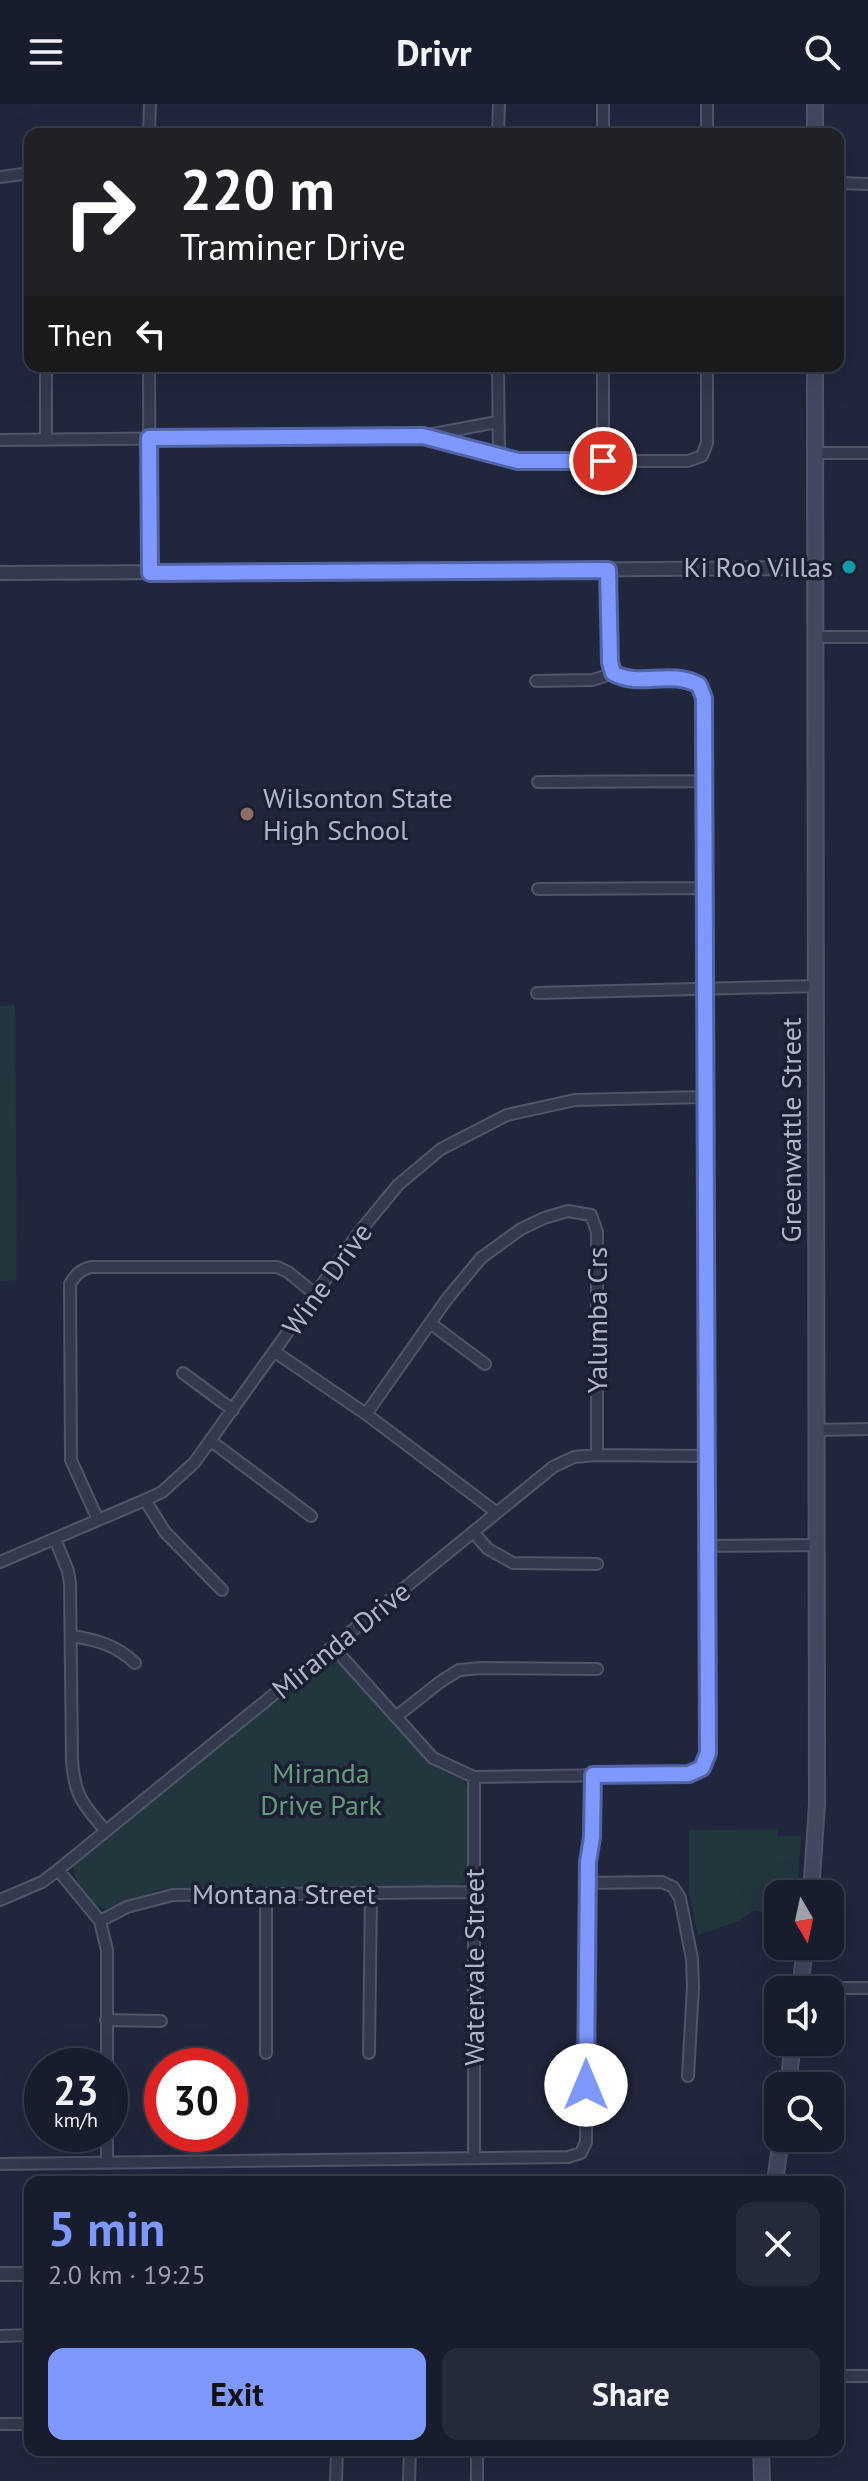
<!DOCTYPE html>
<html lang="en">
<head>
<meta charset="utf-8">
<style>
	:root { --surface:#181d2e; --page:#252a3a; --text:#f1f3f6; --muted:#9fa2aa; --line:#363b4a; --accent:#7e98ff }
	body { margin:0; font-family:"PT Sans",sans-serif; background:var(--page); color:var(--text); height:100vh; display:flex; flex-direction:column; font-size:30px; white-space:nowrap }
	* { box-sizing:border-box; margin:0 }
	p { font-size:26px; color:var(--muted) }
	.icon { flex:none; width:44px; height:44px; fill:none; stroke:currentColor; stroke-width:2; stroke-linecap:round; stroke-linejoin:round }
	.map { position:relative; flex:1; overflow:hidden }
	.sheet { position:absolute; left:24px; top:2072px; width:820px; height:280px; display:flex; flex-direction:column; background:var(--surface); border-radius:16px; box-shadow:0 8px 32px #0002,0 0 0 2px var(--line) }
	.sheet>* { flex:none }
	.hud { position:absolute; left:24px; top:24px; width:820px; height:244px; border-radius:16px; box-shadow:0 8px 32px #0002,0 0 0 2px var(--line); background:#202124; color:#fff; overflow:hidden }
	.needle { width:52px; rotate:171deg }
	.fabs { position:absolute; left:764px; top:1776px; display:grid; gap:16px }
	.fabs a { display:grid; place-items:center; width:80px; height:80px; border-radius:16px; background:var(--surface); box-shadow:0 8px 32px #0002,0 0 0 2px var(--line); font-size:40px }
	.speed { position:absolute; left:24px; top:1944px; display:flex; gap:16px; font-size:40px; font-weight:700; text-align:center }
	.speed>* { display:grid; place-content:center; width:104px; height:104px; border-radius:50%; background:var(--surface); box-shadow:0 8px 32px #0002,0 0 0 2px var(--line); line-height:1 }
	.speed small { font-size:20px; font-weight:400 }
	.speed .limit { border:12px solid #d22; background:#fff; color:#111 }
	.pin { position:absolute; display:grid; place-items:center; width:68px; height:68px; color:#fff; margin:-34px; border:4px solid #fff; border-radius:50%; box-shadow:0 2px 8px #0007 }
	.me { position:absolute; width:88px; margin:-44px; rotate:0deg; stroke-linejoin:round; filter:drop-shadow(0 0 6px #0008) }
	.turn { display:flex; align-items:center; gap:28px; height:168px; padding:0 24px; font-size:36px }
	.turn .icon { width:104px; height:104px; stroke-width:2.5 }
	.turn b { display:block; font-size:56px; line-height:68px }
	.then { display:flex; align-items:center; height:76px; padding:0 24px; background:#0003; gap:16px; font-size:30px }
	.round { display:grid; place-items:center; flex:none; width:84px; height:84px; border-radius:16px; background:var(--page) }
	.head { display:flex; align-items:center; justify-content:space-between; height:136px; padding:0 24px }
	h1 { font-size:48px; font-weight:700; line-height:60px; color:var(--accent) }
	.cta { display:flex; gap:16px; margin-top:auto; padding:16px 24px }
	.cta a { flex:1; height:92px; border-radius:16px; background:var(--accent); color:#111; font-size:32px; font-weight:700; line-height:92px; text-align:center }
	.cta a+a { background:var(--page); color:var(--text) }
	header { display:flex; justify-content:space-between; align-items:center; height:104px; padding:0 24px; background:var(--surface); font-size:36px; font-weight:700 }
	.map>svg:first-child { display:block }
	.green { fill:#22363e }
	.lines { fill:none; stroke-linecap:round; stroke-linejoin:round }
	.minor-casing { stroke:#505568; stroke-width:14 }
	.tertiary-casing { stroke:#505568; stroke-width:16 }
	.secondary-casing { stroke:#505568; stroke-width:18 }
	.minor { stroke:#343a4d; stroke-width:10 }
	.tertiary { stroke:#343a4d; stroke-width:12 }
	.secondary { stroke:#424860; stroke-width:14 }
	.route-casing { stroke:#5263a6; stroke-width:20 }
	.route { stroke:#7e98ff; stroke-width:14 }
	.culture-dot { fill:#0f9aa8; stroke:#1a1f32; stroke-width:3 }
	.education-dot { fill:#8d6e63; stroke:#1a1f32; stroke-width:3 }
	.labels { text-anchor:middle; stroke-width:7; stroke-linejoin:round; paint-order:stroke }
	.poi-label { font-size:28px; fill:#b0b5c9; stroke:#1a1f32; text-anchor:end }
	.street-label { font-size:28px; fill:#b0b5c9; stroke:#1a1f32 }
	.park-label { font-size:28px; fill:#649c7c; stroke:#1a1f32 }
</style>
</head>
<body>
<header><svg class="icon" aria-label="menu" viewBox="0 0 24 24"><path d="M4 6h16M4 12h16M4 18h16"/></svg>Drivr<svg class="icon" aria-label="search" viewBox="0 0 24 24"><circle cx="10" cy="10" r="6"/><path d="M15 15l6 6"/></svg></header>
<div class="map">
<svg width="868" height="2377" viewBox="0 0 868 2377">
	<rect width="100%" height="100%" fill="#20273d"/>
	<!-- green -->
	<path class="green" d="M 15,901 L 17,1176 L 0,1177 L 0,902 Z
		M 329,1554 L 337,1556 L 344,1562 L 437,1664 L 463,1675 L 469,1688 L 468,1773 L 464,1779 L 455,1782 L 161,1785 L 111,1804 C 91,1808 73,1779 74,1762 L 322,1558 Z
		M 778,1725 L 778,1732 L 801,1732 L 797,1790 L 778,1790 L 778,1812 L 754,1806 L 739,1817 L 698,1831 L 689,1789 L 689,1726 Z"/>
	<g class="lines">
		<!-- minor casing -->
		<g class="minor-casing">
			<path id="minor" d="M 707,0 L 707,30
				M 149,30 L 150,0
				M 498,30 L 499,0
				M 603,30 L 603,0
				M 0,73 L 30,69
				M 838,79 L 868,80
				M 46,262 L 46,336
				M 149,262 L 150,469
				M 498,262 L 499,353
				M 428,331 L 497,318
				M 0,336 L 423,332 L 518,357 L 688,357 L 702,352 L 707,339 L 707,262
				M 816,349 L 868,349
				M 603,357 L 603,262
				M 608,466 L 610,558 L 613,569
				M 816,533 L 868,533
				M 538,678 L 703,677
				M 538,785 L 704,784
				M 537,889 L 817,882
				M 430,1219 L 485,1260
				M 275,1248 L 366,1310 L 496,1408
				M 183,1269 L 233,1306
				M 366,1310 L 447,1195 L 481,1154 L 521,1125 L 544,1114 L 568,1107 L 591,1111 L 597,1128 L 597,1351
				M 817,1326 L 868,1325
				M 211,1337 L 311,1412
				M 145,1396 L 165,1428 L 222,1486
				M 98,1416 L 71,1356 L 70,1180 C 76,1170 80,1166 91,1163 L 277,1163 L 288,1168 L 315,1190
				M 473,1428 L 488,1445 L 513,1459 L 597,1460
				M 55,1435 L 68,1467 L 70,1479 L 72,1657 C 75,1693 83,1700 105,1726
				M 708,1442 L 817,1441
				M 0,1458 L 145,1396 L 162,1388 L 194,1359 L 361,1126 L 398,1081 L 441,1045 L 507,1011 L 575,996 L 704,993
				M 72,1532 C 97,1536 116,1541 135,1559
				M 333,1543 L 433,1654 L 474,1673 L 689,1670 L 702,1664 L 708,1649 L 704,594 L 699,581 L 686,574 L 629,575 L 613,569 L 593,576 L 536,577
				M 397,1612 L 440,1578 L 459,1566 L 481,1564 L 597,1565
				M 58,1766 L 100,1817 L 107,1846 L 107,1962
				M 588,1779 L 662,1778 L 673,1783 L 680,1794 L 692,1855 L 693,1883 L 688,1972
				M 266,1790 L 266,1949
				M 0,1796 L 42,1778 L 58,1766 L 553,1363 L 574,1353 L 597,1351 L 707,1352
				M 100,1817 L 127,1803 L 173,1791 L 473,1788
				M 800,1884 L 868,1884
				M 106,1916 L 161,1917
				M 369,1949 L 371,1790
				M 107,2030 L 107,2059
				M 474,2053 L 474,1673
				M 0,2060 L 568,2053 L 581,2049 L 586,2038 L 588,1758 L 592,1733 L 593,1671
				M 0,2232 L 30,2231
				M 838,2272 L 868,2272
				M 0,2320 L 30,2320
				M 477,2346 L 477,2377
				M 336,2377 L 337,2346
				M 409,2377 L 410,2346"/>
		</g>
		<!-- tertiary casing -->
		<g class="tertiary-casing">
			<path id="tertiary" d="M 0,469 L 815,464
				M 0,2170 L 30,2170"/>
		</g>
		<!-- secondary casing -->
		<g class="secondary-casing">
			<path id="secondary" d="M 815,0 L 815,30
				M 811,1790 L 817,1700 L 815,262
				M 800,1886 L 805,1842
				M 788,1982 L 793,1938
				M 775,2078 L 781,2034
				M 761,2346 L 762,2377"/>
		</g>
		<!-- minor -->
		<use href="#minor" class="minor"/>
		<!-- tertiary -->
		<use href="#tertiary" class="tertiary"/>
		<!-- secondary -->
		<use href="#secondary" class="secondary"/>
	</g>
	<g class="lines">
		<!-- route casing -->
		<g class="route-casing">
			<path id="route" d="M 586,1981 L 588,1758 L 592,1733 L 593,1671 L 689,1670 L 702,1664 L 708,1649 L 704,594 L 699,581 C 670,565 640,584 613,569 L 610,558 L 608,466 L 150,469 L 149,334 L 423,332 L 518,357 L 603,357"/>
		</g>
		<!-- route -->
		<use href="#route" class="route"/>
	</g>
	<!-- markers -->
	<circle class="culture-dot" cx="849" cy="463" r="8"/>
	<circle class="education-dot" cx="247" cy="710" r="8"/>
	<g class="labels">
		<!-- poi labels -->
		<g class="poi-label">
			<text x="833" y="473">Ki Roo Villas</text>
			<text x="263" y="704" text-anchor="start">Wilsonton State<tspan x="263" dy="32">High School</tspan></text>
		</g>
		<!-- street labels -->
		<g class="street-label">
			<text transform="translate(791 1026) rotate(-90)" y="10">Greenwattle Street</text>
			<text transform="translate(327 1175) rotate(-54)" y="10">Wine Drive</text>
			<text transform="translate(597 1216) rotate(-90)" y="10">Yalumba Crs</text>
			<text transform="translate(341 1536) rotate(-39)" y="10">Miranda Drive</text>
			<text x="284" y="1800">Montana Street</text>
			<text transform="translate(474 1863) rotate(-90)" y="10">Watervale Street</text>
		</g>
		<!-- park labels -->
		<g class="park-label">
			<text x="321" y="1679">Miranda<tspan x="321" dy="32">Drive Park</tspan></text>
		</g>
	</g>
</svg>
<div class="fabs">
<a><svg class="needle" viewBox="-14 -14 28 28"><path d="M0-13l5 13h-10z" fill="#e53935"/><path d="M0 13l5-13h-10z" fill="#9fa2aa"/></svg></a>
<a><svg class="icon" aria-label="sound" viewBox="0 0 24 24"><path d="M4 9h4l5-4v14l-5-4H4zM17 9q2 3 0 6"/></svg></a>
<a><svg class="icon" aria-label="search" viewBox="0 0 24 24"><circle cx="10" cy="10" r="6"/><path d="M15 15l6 6"/></svg></a>
</div>
<div class="speed"><div>23<small>km/h</small></div><div class="limit">30</div></div>
<div class="pin" style="left:603px;top:357px;background:#d93025"><svg class="icon" aria-label="arrive" viewBox="0 0 24 24"><path d="M6 21V4h12l-3 4 3 4H6"/></svg></div>
<svg class="me" style="left:586px;top:1981px" viewBox="-20 -20 40 40"><circle r="19" fill="#fff"/><path d="M0-13L10 11 0 6-10 11z" fill="#7e98ff"/></svg>
<div class="hud">
<div class="turn"><svg class="icon" aria-label="right" viewBox="0 0 24 24"><path d="M7 20v-9h11M14 6l5 5-5 5"/></svg><div><b>220 m</b>Traminer Drive</div></div>
<div class="then">Then<svg class="icon" aria-label="left" viewBox="0 0 24 24"><path d="M17 20v-9H6M10 6l-5 5 5 5"/></svg></div>
</div>
<section class="sheet">
<div class="head"><div><h1>5 min</h1><p>2.0 km · 19:25</p></div><a class="round"><svg class="icon" aria-label="close" viewBox="0 0 24 24"><path d="M6 6l12 12M18 6L6 18"/></svg></a></div>
<div class="cta"><a>Exit</a><a>Share</a></div>
</section>
</div>
</body>
</html>
